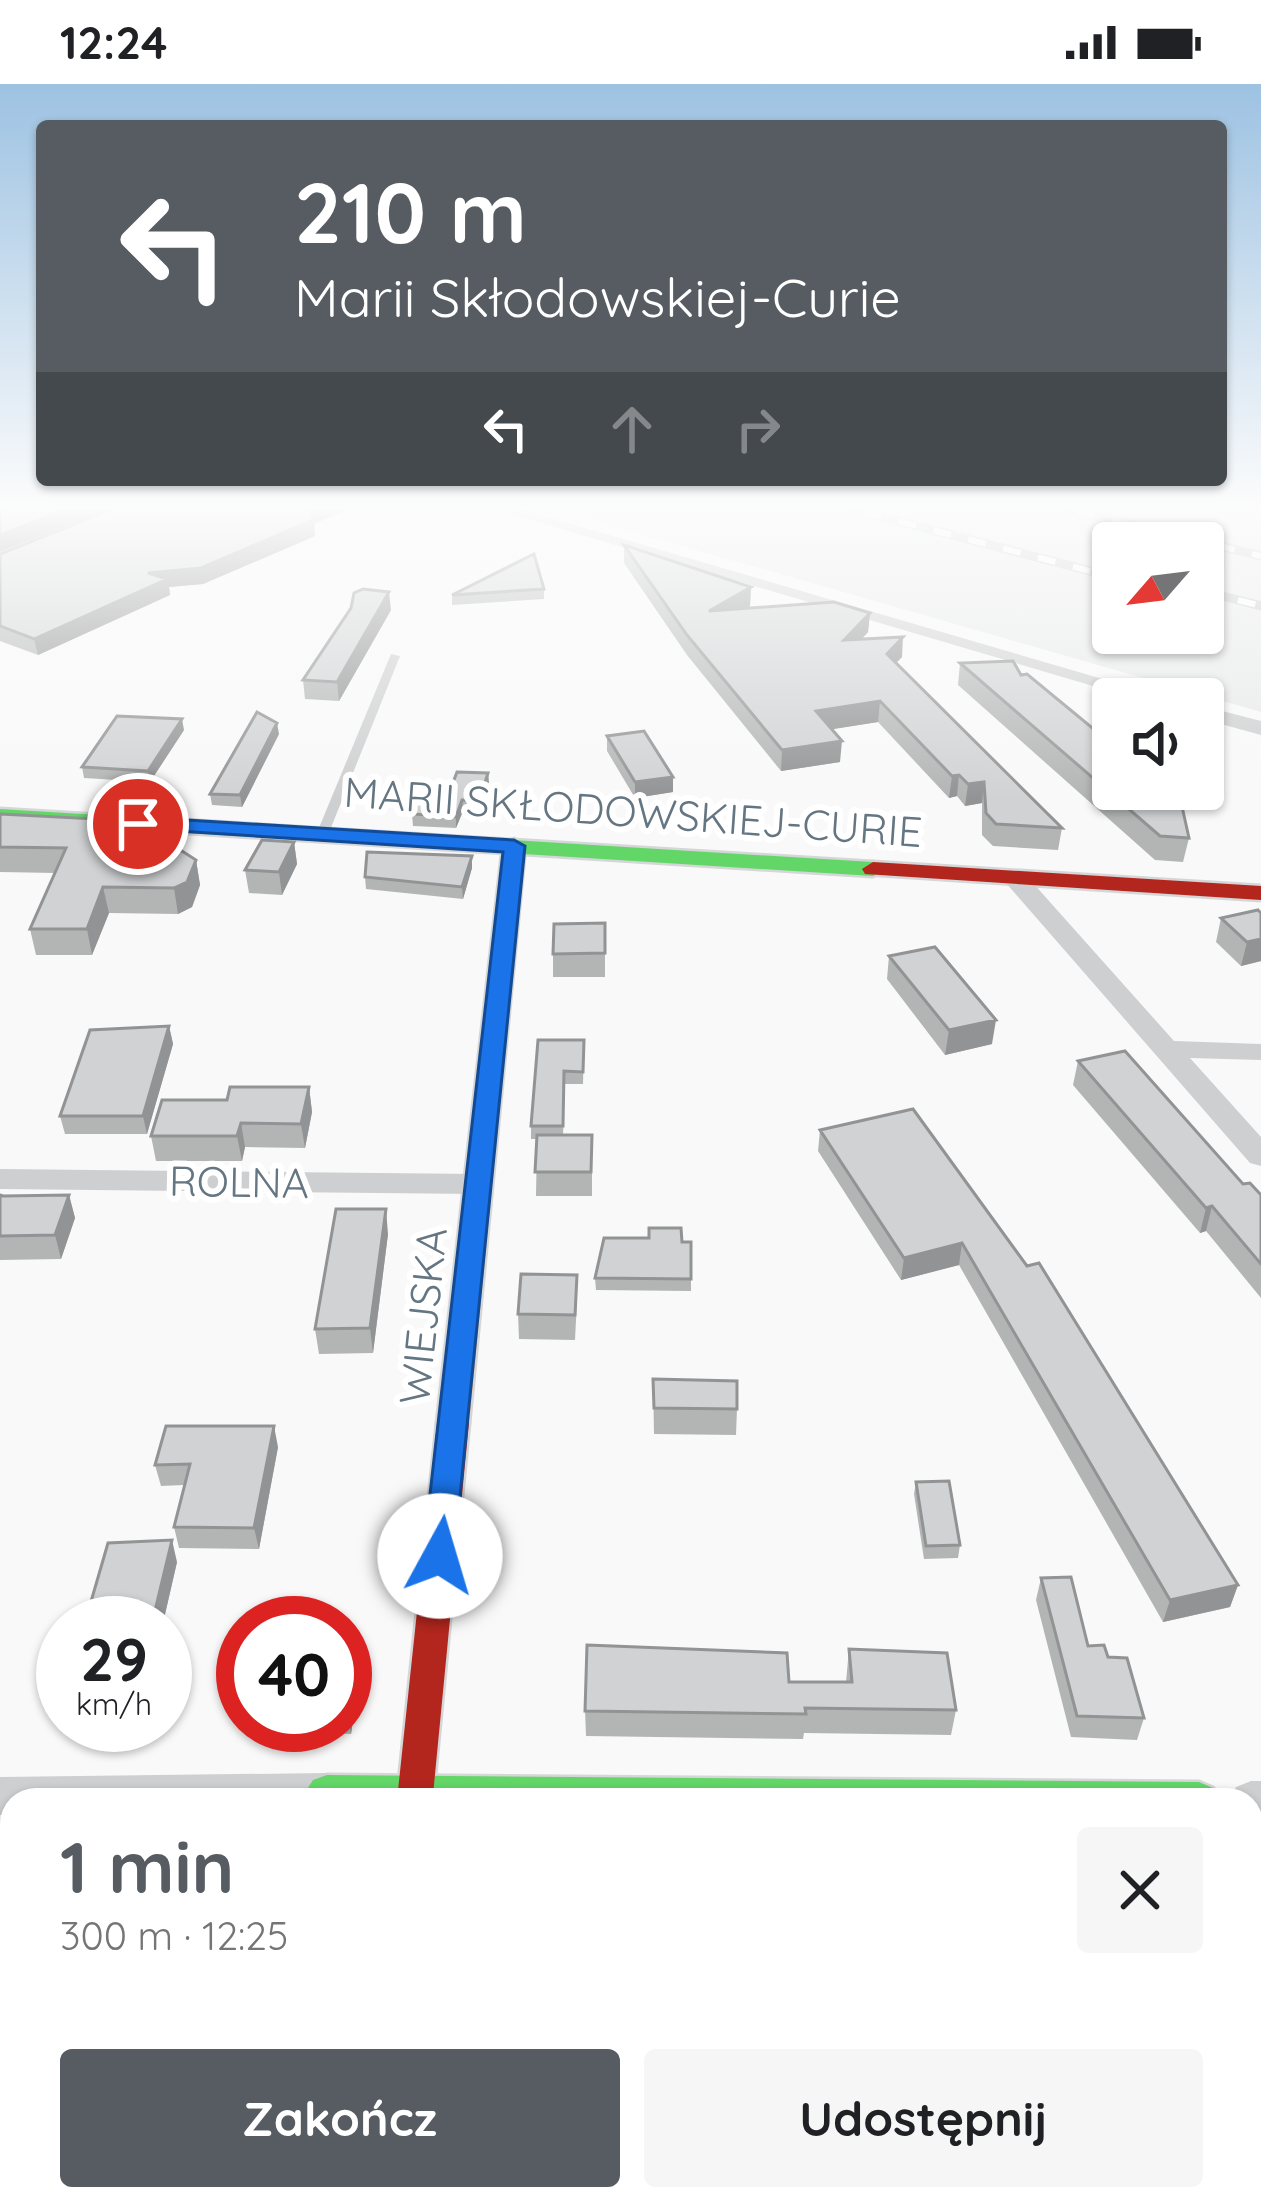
<!DOCTYPE html>
<html lang="pl">
<head>
<meta charset="utf-8">
<style>
	:root { --surface:#fff; --page:#f6f6f6; --text:#202124; --muted:#757577; --accent:#565c61 }
	body { margin:0; font-family:Quicksand,sans-serif; background:var(--page); color:var(--text); height:100vh; display:flex; flex-direction:column; font-size:45px; white-space:nowrap }
	* { box-sizing:border-box; margin:0 }
	p { font-size:39px; color:var(--muted) }
	.icon { flex:none; width:66px; height:66px; fill:none; stroke:currentColor; stroke-width:2; stroke-linecap:round; stroke-linejoin:round }
	.map { position:relative; flex:1; overflow:hidden }
	.sheet { position:absolute; left:0px; top:1704px; width:1263px; height:423px; display:flex; flex-direction:column; background:var(--surface); border-radius:36px 36px 0 0; box-shadow:0 3px 9px #0004 }
	.sheet>* { flex:none }
	.guide { position:absolute; left:36px; top:36px; width:1191px; height:366px; border-radius:12px; box-shadow:0 3px 9px #0004; background:#565c61; color:#fff; overflow:hidden }
	.needle { width:78px; rotate:242deg }
	.tools { position:absolute; left:1092px; top:438px; display:grid; gap:24px }
	.tools a { display:grid; place-items:center; width:132px; height:132px; border-radius:12px; background:var(--surface); box-shadow:0 3px 9px #0004; font-size:60px }
	.speed { position:absolute; left:36px; top:1512px; display:flex; gap:24px; font-size:60px; font-weight:700; text-align:center }
	.speed>* { display:grid; place-content:center; width:156px; height:156px; border-radius:50%; background:var(--surface); box-shadow:0 3px 9px #0004; line-height:1 }
	.speed small { font-size:30px; font-weight:400 }
	.speed .limit { border:18px solid #d22; background:#fff; color:#111 }
	.pin { position:absolute; display:grid; place-items:center; width:102px; height:102px; color:#fff; margin:-51px; border:6px solid #fff; border-radius:50%; box-shadow:0 3px 12px #0007 }
	.me { position:absolute; width:132px; margin:-66px; rotate:6deg; stroke-linejoin:round; filter:drop-shadow(0 0 9px #0008) }
	.turn { display:flex; align-items:center; gap:42px; height:252px; padding:0 60px; font-size:54px }
	.turn .icon { width:156px; height:156px; stroke-width:2.5 }
	.turn b { display:block; font-size:84px; line-height:102px }
	.lanes { display:flex; align-items:center; height:114px; padding:0 60px; background:#0003; justify-content:center; gap:60px; direction:ltr }
	.lanes .off { opacity:.35 }
	.round { display:grid; place-items:center; flex:none; width:126px; height:126px; border-radius:12px; background:var(--page) }
	.headline { display:flex; align-items:center; justify-content:space-between; height:204px; padding:0 60px }
	h1 { font-size:72px; font-weight:700; line-height:90px; color:var(--accent) }
	.cta { display:flex; gap:24px; margin-top:auto; padding:24px 60px }
	.cta a { flex:1; height:138px; border-radius:12px; background:var(--accent); color:#fff; font-size:48px; font-weight:700; line-height:138px; text-align:center }
	.cta a+a { background:var(--page); color:var(--text) }
	.status { display:flex; justify-content:space-between; align-items:center; height:84px; padding:0 60px; background:var(--surface); direction:ltr }
	.status svg { height:33px; fill:currentColor }
	.map>svg:first-child { display:block }
	.built { fill:#e8e9e9; fill-rule:evenodd }
	.lines { fill:none; stroke-linecap:round; stroke-linejoin:round }
	.fast-casing { stroke:#d5d6d7; stroke-width:5 }
	.slow-casing { stroke:#d5d6d7; stroke-width:5 }
	.jam-casing { stroke:#d5d6d7; stroke-width:5 }
	.lane { fill:#cecfd0; fill-rule:evenodd }
	.street { fill:#cecfd0; fill-rule:evenodd }
	.fast { fill:#63d668; fill-rule:evenodd }
	.slow { fill:#ff974d; fill-rule:evenodd }
	.jam { fill:#b3261e; fill-rule:evenodd }
	.rail-casing { stroke:#c3c5c6; stroke-width:9 }
	.rail { stroke:#fff; stroke-width:6; stroke-dasharray:18; stroke-linecap:butt }
	.wall { fill:#b3b5b5 }
	.shaded-wall { fill:#929394 }
	.building { fill:#d0d2d3; stroke:#929394; stroke-width:3 }
	.route { fill:#1a73e8; stroke:#114b97; stroke-width:3 }
	.labels { text-anchor:middle; stroke-width:12; stroke-linejoin:round; paint-order:stroke }
	.street-label { font-size:42px; fill:#657683; stroke:#fff }
</style>
</head>
<body>
<div class="status"><b>12:24</b><svg viewBox="0 0 49 12"><path d="M0 12V9h3v3zM5 12V6h3v6zM10 12V3h3v9zM15 12V0h3v12zM26 1h20v11H26zM47 4h2v5h-2z"/></svg></div>
<div class="map">
<svg width="1261" height="2126" viewBox="0 0 1261 2126">
	<rect width="100%" height="100%" fill="#f9f9f9"/>
	<!-- built -->
	<path class="built" d="M 531,419 L 1261,419 L 1261,628 L 875,517 ZM 1113,459 L 1203,459 L 1203,549 L 1113,549 Z"/>
	<g class="lines">
		<!-- fast casing -->
		<g class="fast-casing">
			<path id="fast" d="M 0,725 L 873,778 L 884,785 L 873,792 L 0,737 Z
				M 327,1691 L 1199,1698 L 1213,1704 L 1218,1716 L 300,1716 L 313,1696 Z
				M 0,1935 L 12,1940 L 12,1986 L 0,1981 Z
				M 182,2115 L 238,2115 L 243,2126 L 187,2126 Z"/>
		</g>
		<!-- slow casing -->
		<g class="slow-casing">
			<path id="slow" d="M 514,755 L 525,762 L 469,1339 L 464,1348 L 453,1351 L 442,1348 L 437,1339 L 503,762 Z"/>
		</g>
		<!-- jam casing -->
		<g class="jam-casing">
			<path id="jam" d="M 873,778 L 1261,802 L 1261,816 L 865,790 L 862,785 Z
				M 453,1327 L 464,1330 L 469,1339 L 433,1711 L 431,1716 L 397,1716 L 437,1339 L 442,1330 Z"/>
		</g>
		<!-- lane -->
		<path class="lane" d="M 391,570 L 400,572 L 328,751 L 322,755 L 318,754 L 316,751 Z"/>
		<!-- street -->
		<path class="street" d="M 473,419 L 500,419 L 1171,615 L 1137,615 Z
			M 1203,622 L 1261,637 L 1261,651 L 1203,635 Z
			M 1015,787 L 1024,789 L 1174,957 L 1261,960 L 1261,976 L 1190,974 L 1261,1053 L 1261,1082 L 1250,1079 L 1006,799 L 1006,789 Z
			M 0,1085 L 478,1090 L 493,1100 L 478,1110 L 0,1105 Z
			M 327,1689 L 342,1694 L 348,1708 L 345,1716 L 12,1716 L 12,1731 L 0,1731 L 0,1693 Z
			M 1251,1697 L 1261,1697 L 1261,1737 L 1251,1737 L 1251,1716 L 1230,1716 L 1236,1703 Z
			M 1251,1811 L 1261,1815 L 1261,1860 L 1251,1856 Z
			M 12,2082 L 12,2115 L 34,2115 L 29,2126 L 0,2126 L 0,2087 Z
			M 321,2115 L 384,2115 L 388,2126 L 325,2126 Z"/>
		<!-- fast -->
		<use href="#fast" class="fast"/>
		<!-- slow -->
		<use href="#slow" class="slow"/>
		<!-- jam -->
		<use href="#jam" class="jam"/>
		<!-- rail casing -->
		<g class="rail-casing">
			<path id="rail" d="M 829,419 L 1113,493
				M 1042,419 L 1261,472
				M 1203,507 L 1261,522"/>
		</g>
		<!-- rail -->
		<use href="#rail" class="rail"/>
	</g>
	<!-- wall -->
	<path class="wall" d="M 127,419 L 362,419 L 314,440 L 315,452 L 203,500 L 169,503 L 170,511 L 38,571 L 0,557 L 0,470 Z
		M 624,461 L 751,503 L 750,522 L 746,525 L 870,529 L 868,548 L 861,555 L 902,573 L 896,579 L 1062,744 L 1058,766 L 993,762 L 982,751 L 982,719 L 965,722 L 957,712 L 949,714 L 878,638 L 832,645 L 840,678 L 781,687 L 687,571 L 624,479 Z
		M 544,505 L 544,515 L 452,521 L 452,511 Z
		M 391,526 L 339,617 L 305,615 L 303,596 Z
		M 960,579 L 1021,591 L 1189,754 L 1183,778 L 1155,776 L 958,601 Z
		M 184,646 L 150,698 L 84,694 L 82,683 Z
		M 279,650 L 242,723 L 212,721 L 210,710 Z
		M 607,652 L 673,708 L 635,714 L 607,667 Z
		M 488,689 L 489,700 L 479,728 L 463,727 L 456,744 L 413,742 L 412,730 L 447,714 Z
		M 0,730 L 119,750 L 150,763 L 196,776 L 200,801 L 192,823 L 178,830 L 109,829 L 92,871 L 36,871 L 30,845 L 55,789 L 0,788 Z
		M 294,758 L 297,780 L 282,811 L 249,809 L 245,786 Z
		M 472,772 L 472,784 L 463,815 L 366,805 L 365,793 Z
		M 1261,829 L 1261,877 L 1241,882 L 1216,858 L 1221,834 Z
		M 605,839 L 605,893 L 553,893 L 553,870 Z
		M 889,872 L 992,960 L 945,971 L 887,895 Z
		M 169,942 L 173,960 L 147,1050 L 65,1050 L 60,1032 Z
		M 584,956 L 583,1000 L 565,1000 L 563,1051 L 592,1051 L 592,1112 L 536,1112 L 537,1055 L 531,1055 L 531,1042 Z
		M 1078,977 L 1243,1100 L 1261,1111 L 1261,1214 L 1206,1147 L 1200,1149 L 1073,1001 Z
		M 309,1003 L 312,1028 L 305,1064 L 245,1063 L 242,1077 L 156,1077 L 151,1052 L 227,1016 Z
		M 913,1025 L 1238,1501 L 1230,1523 L 1163,1538 L 959,1181 L 901,1196 L 818,1067 L 820,1046 Z
		M 0,1111 L 69,1111 L 75,1134 L 61,1175 L 0,1176 Z
		M 388,1150 L 373,1269 L 319,1270 L 315,1245 Z
		M 649,1154 L 691,1158 L 691,1207 L 596,1206 L 595,1194 Z
		M 577,1216 L 575,1256 L 519,1255 L 518,1230 Z
		M 653,1295 L 737,1325 L 736,1351 L 654,1350 Z
		M 278,1363 L 259,1465 L 179,1464 L 174,1443 L 184,1401 L 161,1402 L 155,1381 Z
		M 916,1398 L 960,1461 L 958,1474 L 924,1475 L 914,1410 Z
		M 177,1478 L 163,1539 L 96,1539 L 90,1521 Z
		M 1041,1494 L 1088,1562 L 1144,1634 L 1137,1656 L 1071,1653 L 1036,1516 Z
		M 345,1560 L 357,1560 L 361,1585 L 351,1650 L 245,1647 L 243,1641 L 345,1641 Z
		M 849,1565 L 956,1626 L 951,1651 L 804,1649 L 803,1655 L 586,1652 L 585,1627 L 789,1598 L 846,1598 Z
		M 641,2115 L 755,2115 L 754,2126 L 652,2126 L 641,2119 Z"/>
	<!-- shaded-wall -->
	<path class="shaded-wall" d="M 83,419 L 125,419 L 0,468 L 0,451 Z
		M 324,419 L 362,419 L 314,440 L 315,452 L 203,500 L 169,503 L 170,511 L 38,571 L 34,555 L 148,489 Z
		M 751,503 L 750,522 L 708,547 L 709,527 Z
		M 389,508 L 391,526 L 339,617 L 337,598 Z
		M 870,529 L 868,548 L 843,576 L 844,556 Z
		M 903,553 L 902,573 L 885,590 L 887,570 Z
		M 880,617 L 878,638 L 815,648 L 816,627 Z
		M 182,635 L 184,646 L 150,698 L 148,687 Z
		M 277,639 L 279,650 L 242,723 L 240,711 Z
		M 842,657 L 840,678 L 781,687 L 782,666 Z
		M 488,689 L 489,700 L 479,728 L 479,717 Z
		M 959,691 L 957,712 L 949,714 L 952,692 Z
		M 673,693 L 673,708 L 635,714 L 635,698 Z
		M 984,698 L 982,719 L 965,722 L 968,700 Z
		M 462,716 L 463,727 L 456,744 L 456,733 Z
		M 116,736 L 121,761 L 107,750 Z
		M 294,758 L 297,780 L 282,811 L 279,788 Z
		M 472,772 L 472,784 L 463,815 L 462,803 Z
		M 196,776 L 200,801 L 192,823 L 178,830 L 174,804 Z
		M 103,803 L 109,829 L 92,871 L 87,845 Z
		M 1261,855 L 1261,877 L 1241,882 L 1247,858 Z
		M 996,936 L 992,960 L 945,971 L 949,946 Z
		M 169,942 L 173,960 L 147,1050 L 143,1032 Z
		M 309,1003 L 312,1028 L 305,1064 L 301,1040 Z
		M 241,1039 L 245,1063 L 242,1077 L 237,1052 Z
		M 69,1111 L 75,1134 L 61,1175 L 55,1151 Z
		M 1212,1122 L 1206,1147 L 1200,1149 L 1206,1124 Z
		M 386,1125 L 388,1150 L 373,1269 L 370,1244 Z
		M 962,1159 L 959,1181 L 901,1196 L 904,1174 Z
		M 274,1342 L 278,1363 L 259,1465 L 254,1444 Z
		M 172,1456 L 177,1478 L 163,1539 L 152,1539 Z
		M 1238,1501 L 1230,1523 L 1163,1538 L 1170,1516 Z
		M 357,1560 L 361,1585 L 351,1650 L 347,1625 Z"/>
	<!-- building -->
	<path class="building" d="M 0,419 L 83,419 L 0,451 Z
		M 127,419 L 324,419 L 312,424 L 313,436 L 201,484 L 148,489 L 167,495 L 34,555 L 0,542 L 0,470 Z
		M 624,461 L 751,503 L 709,527 L 834,518 L 870,529 L 844,556 L 903,553 L 887,570 L 1062,744 L 996,740 L 986,729 L 984,698 L 968,700 L 959,691 L 952,692 L 880,617 L 816,627 L 842,657 L 782,666 L 687,551 Z
		M 534,470 L 544,505 L 452,511 Z
		M 363,505 L 389,508 L 337,598 L 303,596 L 351,524 L 354,509 Z
		M 1013,577 L 1021,591 L 1027,590 L 1113,661 L 1113,705 L 1166,705 L 1181,718 L 1189,754 L 1160,752 L 960,579 Z
		M 257,628 L 277,639 L 240,711 L 210,710 Z
		M 117,632 L 182,635 L 148,687 L 82,683 Z
		M 644,647 L 673,693 L 635,698 L 607,652 Z
		M 457,688 L 488,689 L 479,717 L 462,716 L 456,733 L 412,730 L 418,712 L 447,714 Z
		M 0,730 L 116,736 L 107,750 L 147,750 L 143,763 L 167,763 L 166,768 L 182,767 L 196,776 L 187,798 L 174,804 L 103,803 L 87,845 L 30,845 L 66,764 L 0,763 Z
		M 262,756 L 294,758 L 279,788 L 245,786 Z
		M 367,768 L 472,772 L 462,803 L 365,793 Z
		M 1258,826 L 1261,829 L 1261,855 L 1247,858 L 1221,834 Z
		M 605,839 L 605,869 L 553,870 L 554,840 Z
		M 935,863 L 996,936 L 949,946 L 889,872 Z
		M 169,942 L 143,1032 L 60,1032 L 90,946 Z
		M 538,956 L 584,956 L 583,988 L 564,987 L 563,1042 L 531,1042 Z
		M 1125,967 L 1243,1100 L 1250,1099 L 1261,1111 L 1261,1180 L 1212,1122 L 1206,1124 L 1078,977 Z
		M 230,1003 L 309,1003 L 301,1040 L 241,1039 L 237,1052 L 151,1052 L 162,1016 L 227,1016 Z
		M 913,1025 L 1027,1182 L 1039,1179 L 1238,1501 L 1170,1516 L 962,1159 L 904,1174 L 820,1046 Z
		M 537,1051 L 592,1051 L 591,1088 L 535,1088 Z
		M 0,1111 L 3,1112 L 69,1111 L 55,1151 L 0,1152 Z
		M 336,1125 L 386,1125 L 370,1244 L 315,1245 Z
		M 649,1144 L 681,1144 L 682,1158 L 691,1158 L 691,1195 L 595,1194 L 604,1154 L 649,1154 Z
		M 521,1190 L 577,1191 L 575,1231 L 518,1230 Z
		M 653,1295 L 737,1297 L 737,1325 L 654,1324 Z
		M 166,1342 L 274,1342 L 254,1444 L 174,1443 L 190,1380 L 155,1381 Z
		M 949,1397 L 960,1461 L 926,1462 L 916,1398 Z
		M 172,1456 L 152,1539 L 111,1539 L 116,1521 L 90,1521 L 108,1459 Z
		M 1071,1493 L 1088,1562 L 1104,1561 L 1108,1573 L 1127,1574 L 1144,1634 L 1077,1632 L 1041,1494 Z
		M 345,1560 L 357,1560 L 347,1625 L 345,1625 Z
		M 587,1561 L 787,1569 L 789,1598 L 852,1598 L 849,1565 L 947,1569 L 956,1626 L 805,1624 L 806,1630 L 585,1627 Z
		M 243,1601 L 243,1622 L 239,1622 Z
		M 687,2115 L 754,2115 L 749,2126 L 705,2126 Z
		M 854,2115 L 865,2115 L 881,2126 L 849,2126 Z"/>
	<!-- sky -->
	<linearGradient id="sky" x2="0" y2="1"><stop stop-color="#9dc2e2"/><stop offset="0.59" stop-color="#fcfcfc"/><stop offset="1" stop-color="#fcfcfc" stop-opacity="0"/></linearGradient>
	<rect width="1261" height="716" fill="url(#sky)"/>
	<!-- route -->
	<path class="route" d="M 138,733 L 514,756 L 525,762 L 453,1482 L 428,1482 L 423,1472 L 503,768 L 131,744 L 131,735 Z"/>
	<g class="labels">
		<!-- street labels -->
		<g class="street-label">
			<text transform="translate(633 728) rotate(4)" y="15">MARII SKŁODOWSKIEJ-CURIE</text>
			<text transform="translate(239 1098) rotate(1)" y="15">ROLNA</text>
			<text transform="translate(423 1232) rotate(-84)" y="15">WIEJSKA</text>
		</g>
	</g>
</svg>
<div class="tools">
<a><svg class="needle" viewBox="-14 -14 28 28"><path d="M0-13l5 13h-10z" fill="#e53935"/><path d="M0 13l5-13h-10z" fill="#757577"/></svg></a>
<a><svg class="icon" aria-label="sound" viewBox="0 0 24 24"><path d="M4 9h4l5-4v14l-5-4H4zM17 9q2 3 0 6"/></svg></a>
</div>
<div class="speed"><div>29<small>km/h</small></div><div class="limit">40</div></div>
<div class="pin" style="left:138px;top:740px;background:#d93025"><svg class="icon" aria-label="arrive" viewBox="0 0 24 24"><path d="M6 21V4h12l-3 4 3 4H6"/></svg></div>
<svg class="me" style="left:440px;top:1472px" viewBox="-20 -20 40 40"><circle r="19" fill="#fff"/><path d="M0-13L10 11 0 6-10 11z" fill="#1a73e8"/></svg>
<div class="guide">
<div class="turn"><svg class="icon" aria-label="left" viewBox="0 0 24 24"><path d="M17 20v-9H6M10 6l-5 5 5 5"/></svg><div><b>210 m</b>Marii Skłodowskiej-Curie</div></div>
<div class="lanes"><svg class="icon" aria-label="left" viewBox="0 0 24 24"><path d="M17 20v-9H6M10 6l-5 5 5 5"/></svg><svg class="icon off" aria-label="ahead" viewBox="0 0 24 24"><path d="M12 20V5M6 11l6-6 6 6"/></svg><svg class="icon off" aria-label="right" viewBox="0 0 24 24"><path d="M7 20v-9h11M14 6l5 5-5 5"/></svg></div>
</div>
<section class="sheet">
<div class="headline"><div><h1>1 min</h1><p>300 m · 12:25</p></div><a class="round"><svg class="icon" aria-label="close" viewBox="0 0 24 24"><path d="M6 6l12 12M18 6L6 18"/></svg></a></div>
<div class="cta"><a>Zakończ</a><a>Udostępnij</a></div>
</section>
</div>
</body>
</html>
